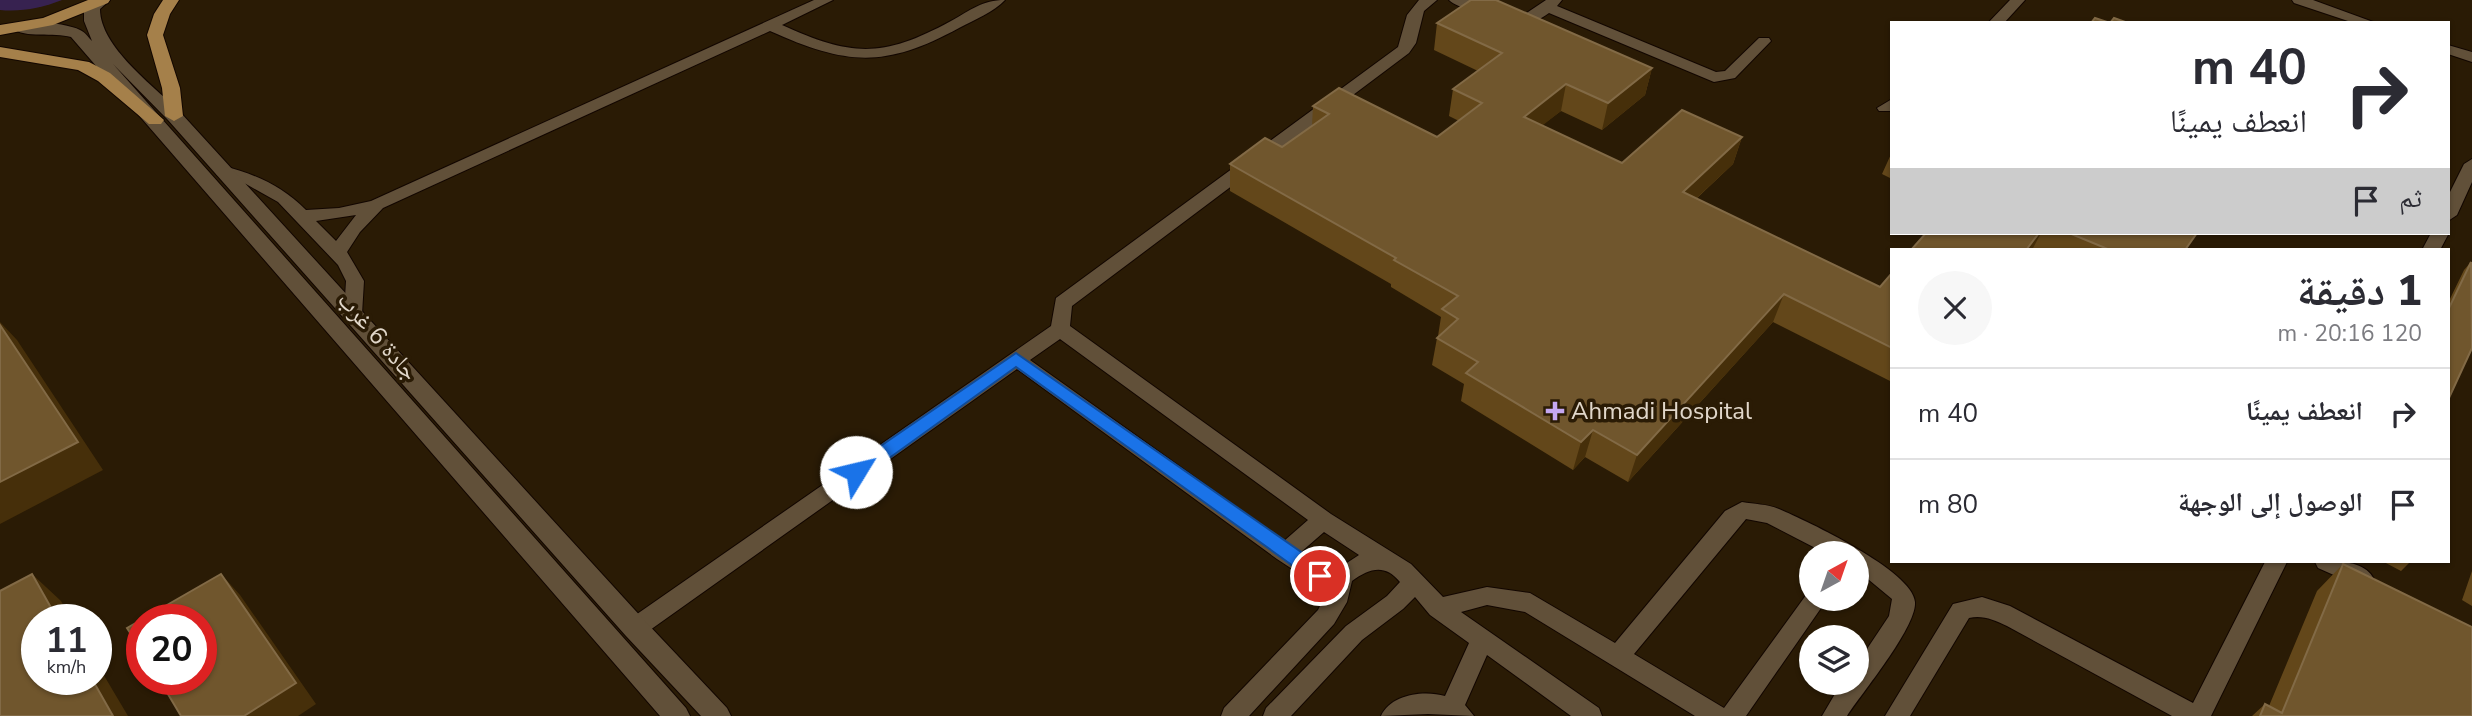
<!DOCTYPE html>
<html lang="ar">
<head>
<meta charset="utf-8">
<style>
	:root { --surface:#fff; --page:#f7f7f7; --text:#2b2b33; --muted:#7c7c81; --line:#e1e1e2 }
	body { margin:0; font-family:"Nunito Sans","Noto Naskh Arabic",sans-serif; background:var(--page); color:var(--text); direction:rtl; height:100vh; display:flex; flex-direction:column; font-size:26px; white-space:nowrap }
	* { box-sizing:border-box; margin:0 }
	p { font-size:23px; color:var(--muted) }
	.icon { flex:none; width:38px; height:38px; fill:none; stroke:currentColor; stroke-width:2; stroke-linecap:round; stroke-linejoin:round }
	.map { position:relative; flex:1; overflow:hidden; direction:ltr }
	.details { position:absolute; left:1890px; top:248px; width:560px; height:315px; display:flex; flex-direction:column; background:var(--surface); border-radius:0px; box-shadow:0 2px 5px #0004; direction:rtl }
	.details>* { flex:none }
	.hud { position:absolute; left:1890px; top:21px; width:560px; height:214px; border-radius:0px; box-shadow:0 2px 5px #0004; direction:rtl; background:#fff; color:var(--text); overflow:hidden }
	.needle { width:46px; rotate:40deg }
	.buttons { position:absolute; left:1799px; top:541px; display:grid; gap:14px }
	.buttons a { display:grid; place-items:center; width:70px; height:70px; border-radius:50%; background:var(--surface); box-shadow:0 2px 5px #0004; font-size:35px }
	.speed { position:absolute; left:21px; top:604px; display:flex; gap:14px; font-size:35px; font-weight:700; text-align:center }
	.speed>* { display:grid; place-content:center; width:91px; height:91px; border-radius:50%; background:var(--surface); box-shadow:0 2px 5px #0004; line-height:1 }
	.speed small { font-size:18px; font-weight:400 }
	.speed .limit { border:10px solid #d22; background:#fff; color:#111 }
	.pin { position:absolute; display:grid; place-items:center; width:60px; height:60px; color:#fff; margin:-30px; border:4px solid #fff; border-radius:50%; box-shadow:0 2px 7px #0007 }
	.me { position:absolute; width:77px; margin:-38px; rotate:54deg; stroke-linejoin:round; filter:drop-shadow(0 0 5px #0008) }
	.turn { display:flex; align-items:center; gap:24px; height:147px; padding:0 28px; font-size:32px }
	.turn .icon { width:91px; height:91px; stroke-width:2.5 }
	.turn b { display:block; font-size:49px; line-height:60px }
	.then { display:flex; align-items:center; height:66px; padding:0 28px; background:#0003; gap:14px; font-size:26px }
	.round { display:grid; place-items:center; flex:none; width:74px; height:74px; border-radius:37px; background:var(--page) }
	.headline { display:flex; align-items:center; justify-content:space-between; height:119px; padding:0 28px }
	h1 { font-size:42px; font-weight:800; line-height:52px }
	ul { padding:0; list-style:none }
	li { display:flex; align-items:center; gap:21px; height:91px; padding:0 28px; border-top:2px solid var(--line) }
	li div { flex:1 }
	li b { display:block; font-size:26px }
	li em { font-style:normal }
	.map>svg:first-child { display:block }
	.green { fill:#372250 }
	.lines { fill:none; stroke-linecap:round; stroke-linejoin:round }
	.lane-casing { stroke:#120600; stroke-width:2 }
	.secondary-casing { stroke:#120600; stroke-width:2 }
	.primary-casing { stroke:#120600; stroke-width:2 }
	.lane { fill:#615039; fill-rule:evenodd }
	.secondary { fill:#615039; fill-rule:evenodd }
	.primary { fill:#a5804a; fill-rule:evenodd }
	.wall { fill:#63471a }
	.shaded-wall { fill:#462f0a }
	.building { fill:#70562d; stroke:#826a46; stroke-width:2 }
	.route { fill:#1a73e8; stroke:#114b97; stroke-width:2 }
	.poi-dot { fill:#c4a7f1; stroke:#2a1b05; stroke-width:2.5 }
	.labels { text-anchor:middle; stroke-width:7; stroke-linejoin:round; paint-order:stroke }
	.street-label { font-size:24px; fill:#e1d7ca; stroke:#2a1b05 }
	.poi-label { font-size:24px; fill:#e1d7ca; stroke:#2a1b05; text-anchor:start }
</style>
</head>
<body>
<div class="map">
<svg width="2472" height="716" viewBox="0 0 2472 716">
	<rect width="100%" height="100%" fill="#2a1b05"/>
	<!-- green -->
	<path class="green" d="M 0,0 L 62,0 C 42,8 21,12 0,10 Z"/>
	<g class="lines">
		<!-- lane casing -->
		<g class="lane-casing">
			<path id="lane" d="M 814,0 L 833,0 L 782,25 C 852,57 883,58 951,21 C 971,10 982,0 1005,0 C 994,12 974,20 959,28 C 884,69 846,65 770,31 L 383,208 L 360,232 L 347,252 L 364,281 L 362,314 L 360,319 L 346,319 L 344,314 L 346,281 L 338,265 L 278,202 L 246,184 L 217,175 L 215,171 L 223,166 C 255,174 282,186 306,210 L 339,208 L 371,201 ZM 356,215 L 336,241 L 316,221 Z
				M 1419,0 L 1437,0 L 1424,11 L 1416,43 L 1409,53 L 1072,306 L 1070,326 L 1331,514 L 1411,564 L 1443,597 L 1487,587 L 1530,593 L 1615,643 L 1725,511 L 1742,502 C 1754,504 1767,504 1779,509 C 1807,521 1913,571 1915,602 C 1917,627 1862,693 1847,716 L 1822,716 L 1842,682 L 1857,682 L 1857,664 L 1889,616 L 1892,599 L 1857,570 L 1857,553 L 1825,553 L 1767,523 L 1746,519 L 1634,654 L 1724,708 L 1809,591 L 1811,591 L 1811,598 L 1828,598 L 1746,716 L 1695,716 L 1525,612 L 1487,605 L 1461,612 L 1599,708 L 1602,716 L 1571,716 L 1487,655 L 1465,705 L 1474,716 L 1428,714 L 1381,716 C 1391,694 1424,690 1445,696 L 1469,643 L 1430,615 L 1415,597 L 1403,609 L 1362,640 L 1291,716 L 1263,716 L 1266,708 L 1346,626 L 1387,596 L 1400,582 C 1385,564 1370,568 1352,581 L 1347,602 L 1334,624 L 1249,716 L 1221,716 L 1224,708 L 1318,610 L 1327,592 L 1277,559 L 1017,369 L 643,635 L 635,638 L 627,635 L 624,628 L 627,621 L 1051,326 L 1056,298 L 1398,47 L 1407,15 ZM 1060,339 L 1308,520 L 1284,541 L 1030,360 ZM 1324,532 L 1359,555 L 1333,572 L 1301,552 Z
				M 1449,0 L 1470,0 L 1506,16 L 1519,18 L 1546,0 L 1562,0 L 1557,6 L 1716,72 L 1725,71 L 1759,38 L 1769,38 L 1771,41 L 1735,78 L 1714,82 L 1549,13 C 1521,34 1497,24 1469,10 C 1462,7 1454,5 1449,0 Z
				M 2010,0 L 2025,0 L 2004,23 L 1988,23 Z
				M 2292,0 L 2313,0 L 2376,23 L 2354,23 L 2294,3 Z
				M 2448,45 L 2472,52 L 2472,62 L 2448,54 Z
				M 1892,99 L 1892,111 L 1879,111 L 1877,108 Z
				M 2472,159 L 2472,182 L 2457,215 L 2448,221 L 2448,196 L 2464,164 Z
				M 2448,232 L 2449,233 L 2440,250 L 2422,250 L 2431,233 Z
				M 2265,562 L 2287,562 L 2211,716 L 2172,716 L 2007,626 C 1994,620 1983,615 1969,618 L 1910,716 L 1885,716 L 1953,604 L 1982,597 L 2010,606 L 2193,703 Z
				M 2315,562 C 2334,561 2364,559 2374,579 L 2371,586 L 2363,588 L 2318,568 Z"/>
		</g>
		<!-- secondary casing -->
		<g class="secondary-casing">
			<path id="secondary" d="M 92,0 L 110,0 L 100,9 C 100,47 154,86 180,112 L 644,620 L 727,708 L 731,716 L 701,716 L 626,636 L 168,120 L 113,64 L 686,708 L 690,716 L 660,716 L 71,37 C 54,32 25,39 12,28 C 22,18 66,23 80,30 C 85,32 88,37 92,41 L 84,21 L 84,7 Z"/>
		</g>
		<!-- primary casing -->
		<g class="primary-casing">
			<path id="primary" d="M 88,0 L 110,0 L 108,3 L 53,25 L 0,35 L 0,25 L 43,18 Z
				M 163,0 L 179,0 L 170,14 L 163,35 L 180,88 L 183,116 L 174,121 L 165,116 L 162,88 L 147,35 L 154,14 Z
				M 0,47 L 89,62 L 110,73 L 164,120 L 161,124 L 149,124 L 98,81 L 78,70 L 0,57 Z"/>
		</g>
		<!-- lane -->
		<use href="#lane" class="lane"/>
		<!-- secondary -->
		<use href="#secondary" class="secondary"/>
		<!-- primary -->
		<use href="#primary" class="primary"/>
	</g>
	<!-- wall -->
	<path class="wall" d="M 1437,23 L 1652,68 L 1645,95 L 1602,130 L 1561,111 L 1542,125 L 1622,163 L 1742,137 L 1733,164 L 1696,199 L 1880,287 L 1892,273 L 1892,382 L 1773,322 L 1628,482 L 1585,457 L 1573,470 L 1461,401 L 1464,384 L 1432,365 L 1437,338 L 1438,336 L 1441,317 L 1391,287 L 1391,284 L 1230,191 L 1230,164 L 1282,147 L 1312,126 L 1313,106 L 1437,137 L 1459,121 L 1449,116 L 1453,89 L 1478,71 L 1434,50 Z
		M 1892,152 L 1892,179 L 1882,174 Z
		M 1926,233 L 2195,233 L 2185,250 L 1911,250 Z
		M 2471,262 L 2448,400 L 2448,303 L 2464,270 Z
		M 2384,562 L 2410,562 L 2401,571 Z
		M 2343,564 L 2472,716 L 2252,716 L 2265,704 L 2269,706 L 2317,591 Z
		M 2472,571 L 2472,606 L 2462,600 Z"/>
	<!-- shaded-wall -->
	<path class="shaded-wall" d="M 1652,68 L 1645,95 L 1602,130 L 1608,103 Z
		M 1566,84 L 1561,111 L 1519,144 L 1524,117 Z
		M 1742,137 L 1733,164 L 1674,219 L 1683,192 Z
		M 2039,233 L 2041,233 L 2032,250 L 2026,250 Z
		M 1784,294 L 1773,322 L 1628,482 L 1637,455 Z
		M 0,322 L 17,340 L 103,470 L 0,524 Z
		M 1593,430 L 1585,457 L 1573,470 L 1581,442 Z
		M 32,574 L 61,601 L 72,620 L 58,620 Z
		M 221,574 L 240,595 L 316,704 L 298,716 L 244,716 Z
		M 96,662 L 128,716 L 113,716 L 92,679 L 96,679 Z"/>
	<!-- building -->
	<path class="building" d="M 1471,0 L 1496,0 L 1652,68 L 1608,103 L 1566,84 L 1524,117 L 1622,163 L 1682,110 L 1742,137 L 1683,192 L 1880,287 L 1892,273 L 1892,348 L 1784,294 L 1637,455 L 1593,430 L 1581,442 L 1466,373 L 1478,362 L 1437,338 L 1458,319 L 1442,309 L 1458,296 L 1394,260 L 1396,258 L 1230,164 L 1265,138 L 1282,147 L 1329,114 L 1313,106 L 1339,88 L 1437,137 L 1482,103 L 1453,89 L 1502,53 L 1437,23 Z
		M 2095,18 L 2110,23 L 2114,18 L 2128,23 L 2091,23 Z
		M 1926,233 L 2039,233 L 2026,250 L 1911,250 Z
		M 2069,233 L 2197,233 L 2185,250 L 2110,250 Z
		M 2471,262 L 2472,348 L 2448,400 L 2448,310 Z
		M 0,325 L 78,442 L 0,482 Z
		M 2343,564 L 2472,627 L 2472,716 L 2260,716 L 2265,704 L 2282,713 Z
		M 32,574 L 58,620 L 37,620 L 37,679 L 92,679 L 113,716 L 0,716 L 0,591 Z
		M 221,574 L 296,683 L 244,716 L 181,716 L 159,679 L 201,679 L 201,620 L 142,620 L 142,651 L 127,628 Z"/>
	<!-- route -->
	<path class="route" d="M 1016,353 L 1327,570 L 1329,576 L 1327,581 L 1320,583 L 1314,581 L 1016,367 L 863,477 L 850,477 L 848,472 L 850,467 Z"/>
	<!-- markers -->
	<path class="poi-dot" d="M1551.5 400.5h7v7h7v7h-7v7h-7v-7h-7v-7h7z"/>
	<g class="labels">
		<!-- street labels -->
		<g class="street-label">
			<text transform="translate(378 336) rotate(49)" y="8">جادة 6 غرب</text>
		</g>
		<!-- poi labels -->
		<g class="poi-label">
			<text x="1571" y="419">Ahmadi Hospital</text>
		</g>
	</g>
</svg>
<div class="buttons">
<a><svg class="needle" viewBox="-14 -14 28 28"><path d="M0-13l5 13h-10z" fill="#e53935"/><path d="M0 13l5-13h-10z" fill="#7c7c81"/></svg></a>
<a><svg class="icon" aria-label="layers" viewBox="0 0 24 24"><path d="M12 4l9 5-9 5-9-5zM3 14l9 5 9-5"/></svg></a>
</div>
<div class="speed"><div>11<small>km/h</small></div><div class="limit">20</div></div>
<div class="pin" style="left:1320px;top:576px;background:#d93025"><svg class="icon" aria-label="arrive" viewBox="0 0 24 24"><path d="M6 21V4h12l-3 4 3 4H6"/></svg></div>
<svg class="me" style="left:856px;top:472px" viewBox="-20 -20 40 40"><circle r="19" fill="#fff"/><path d="M0-13L10 11 0 6-10 11z" fill="#1a73e8"/></svg>
<div class="hud">
<div class="turn"><svg class="icon" aria-label="right" viewBox="0 0 24 24"><path d="M7 20v-9h11M14 6l5 5-5 5"/></svg><div><b>40 m</b>انعطف يمينًا</div></div>
<div class="then">ثم<svg class="icon" aria-label="arrive" viewBox="0 0 24 24"><path d="M6 21V4h12l-3 4 3 4H6"/></svg></div>
</div>
<section class="details">
<div class="headline"><div><h1>1 دقيقة</h1><p>120 m · 20:16</p></div><a class="round"><svg class="icon" aria-label="close" viewBox="0 0 24 24"><path d="M6 6l12 12M18 6L6 18"/></svg></a></div>
<ul>
<li><svg class="icon" aria-label="right" viewBox="0 0 24 24"><path d="M7 20v-9h11M14 6l5 5-5 5"/></svg><div><b>انعطف يمينًا</b></div><em>40 m</em></li>
<li><svg class="icon" aria-label="arrive" viewBox="0 0 24 24"><path d="M6 21V4h12l-3 4 3 4H6"/></svg><div><b>الوصول إلى الوجهة</b></div><em>80 m</em></li>
</ul>
</section>
</div>
</body>
</html>
